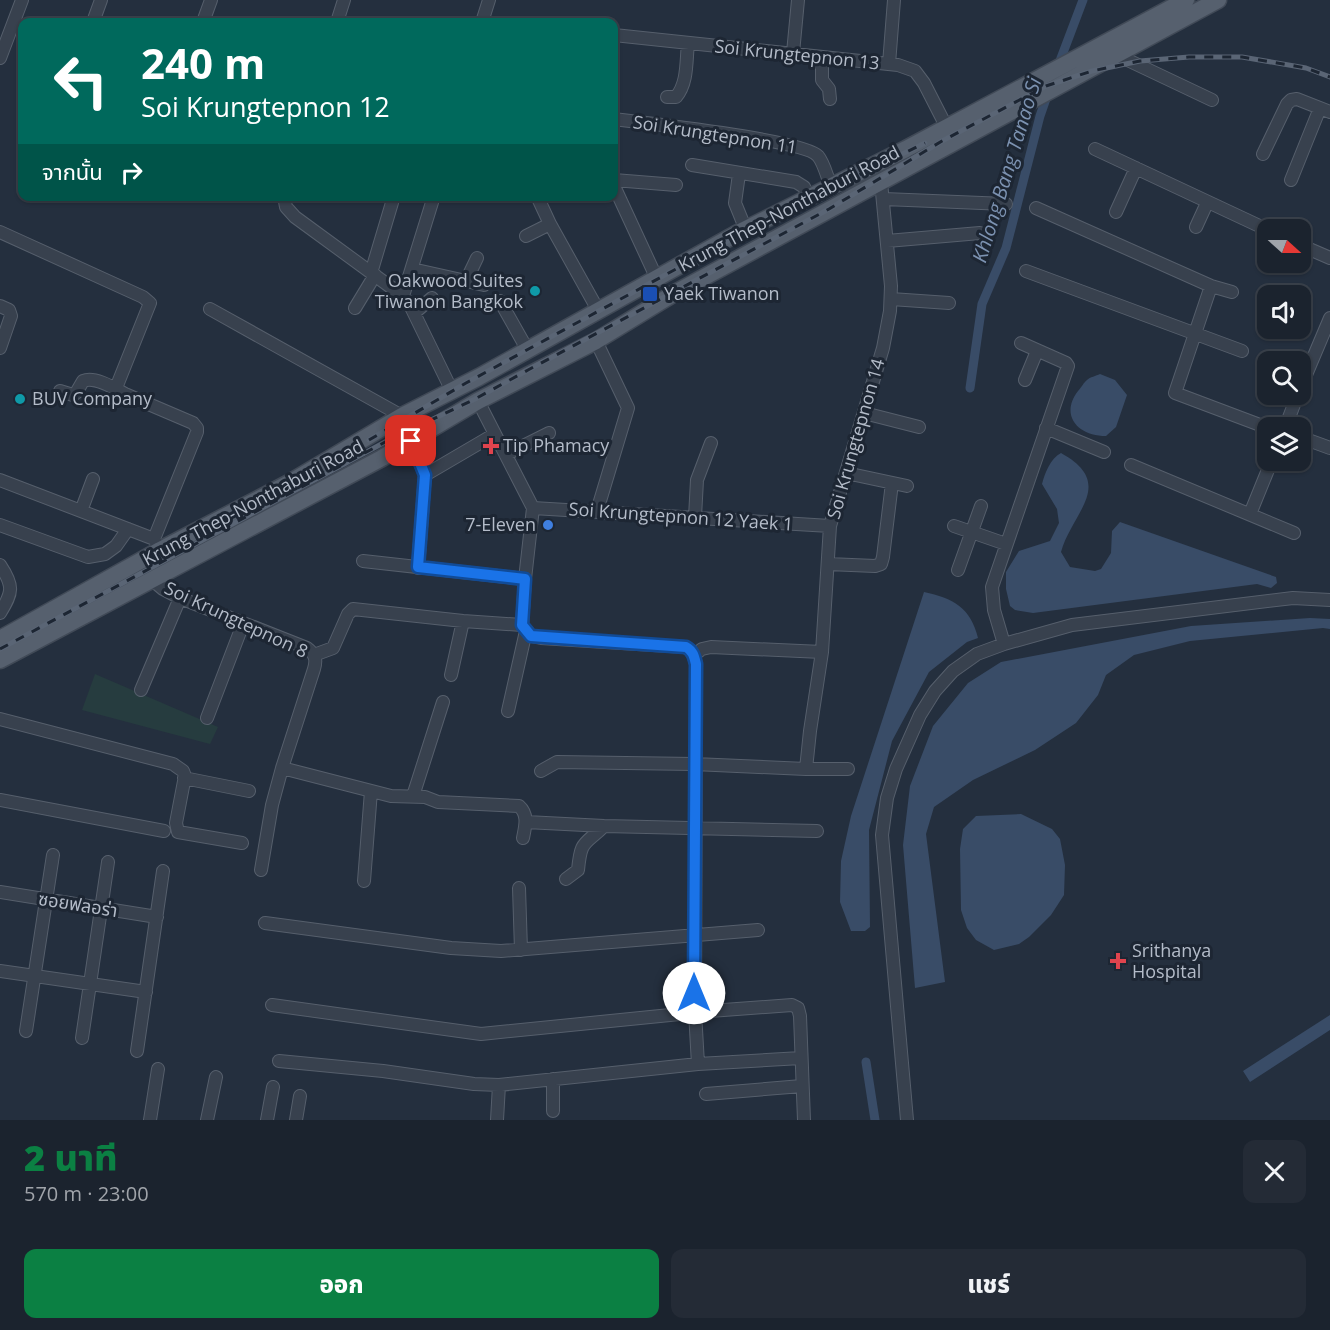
<!DOCTYPE html>
<html lang="th">
<head>
<meta charset="utf-8">
<style>
	:root { --surface:#1b232e; --page:#242b36; --text:#f1f3f6; --muted:#a0a4aa; --line:#39404a; --accent:#0b8043 }
	body { margin:0; font-family:"Open Sans","Noto Sans Thai",sans-serif; background:var(--page); color:var(--text); height:100vh; display:flex; flex-direction:column; font-size:22px; white-space:nowrap }
	* { box-sizing:border-box; margin:0 }
	p { font-size:20px; color:var(--muted) }
	.icon { flex:none; width:33px; height:33px; fill:none; stroke:currentColor; stroke-width:2; stroke-linecap:round; stroke-linejoin:round }
	.map { position:relative; height:1120px; overflow:hidden }
	.sheet { display:flex; flex-direction:column; background:var(--surface); flex:1 }
	.sheet>* { flex:none }
	.hud { position:absolute; left:18px; top:18px; width:600px; height:183px; border-radius:12px; box-shadow:0 2px 4px #0004,0 0 0 2px var(--line); background:#00695c; color:#fff; overflow:hidden }
	.needle { width:39px; rotate:111deg }
	.fabs { position:absolute; left:1257px; top:219px; display:grid; gap:12px }
	.fabs a { display:grid; place-items:center; width:54px; height:54px; border-radius:12px; background:var(--surface); box-shadow:0 2px 4px #0004,0 0 0 2px var(--line); font-size:30px }
	.pin { position:absolute; display:grid; place-items:center; width:51px; height:51px; color:#fff; margin:-26px; border-radius:12px; box-shadow:0 3px 9px #0006 }
	.me { position:absolute; width:66px; margin:-33px; rotate:0deg; stroke-linejoin:round; filter:drop-shadow(0 0 4px #0008) }
	.turn { display:flex; align-items:center; gap:21px; height:126px; padding:0 24px; font-size:27px }
	.turn .icon { width:78px; height:78px; stroke-width:2.5 }
	.turn b { display:block; font-size:42px; line-height:51px }
	.then { display:flex; align-items:center; height:57px; padding:0 24px; background:#0003; gap:12px; font-size:22px }
	.round { display:grid; place-items:center; flex:none; width:63px; height:63px; border-radius:12px; background:var(--page) }
	.headline { display:flex; align-items:center; justify-content:space-between; height:102px; padding:0 24px }
	h1 { font-size:36px; font-weight:800; line-height:45px; color:var(--accent) }
	.button { display:flex; gap:12px; margin-top:auto; padding:12px 24px }
	.button a { flex:1; height:69px; border-radius:12px; background:var(--accent); color:#fff; font-size:24px; font-weight:800; line-height:69px; text-align:center }
	.button a+a { background:var(--page); color:var(--text) }
	.map>svg:first-child { display:block }
	.green { fill:#263c3f }
	.water { fill:#394c67 }
	.lines { fill:none; stroke-linecap:round; stroke-linejoin:round }
	.canal { stroke:#394c67; stroke-width:9 }
	.minor-casing { stroke:#565f6c; stroke-width:14 }
	.major-casing { stroke:#414a57; stroke-width:19 }
	.minor { stroke:#38414e; stroke-width:12 }
	.major { stroke:#56606e; stroke-width:16 }
	.rail-casing { stroke:#5a6575; stroke-width:5 }
	.rail { stroke:#1d2633; stroke-width:3; stroke-dasharray:9; stroke-linecap:butt }
	.route-casing { stroke:#114b97; stroke-width:15 }
	.route { stroke:#1a73e8; stroke-width:10 }
	.culture-dot { fill:#0f9aa8; stroke:#1d2633; stroke-width:2 }
	.transit-dot { fill:#1a4fb4; stroke:#1d2633; stroke-width:2 }
	.health-dot { fill:#e0444e; stroke:#1d2633; stroke-width:2 }
	.shop-dot { fill:#3f7fe0; stroke:#1d2633; stroke-width:2 }
	.labels { text-anchor:middle; stroke-width:6; stroke-linejoin:round; paint-order:stroke }
	.street-label { font-size:18px; fill:#b4bcc9; stroke:#1d2633 }
	.poi-label { font-size:18px; fill:#b4bcc9; stroke:#1d2633; text-anchor:start }
	.water-label { font-size:20px; font-style:italic; fill:#7c92b1; stroke:#1d2633 }
</style>
</head>
<body>
<div class="map">
<svg width="1330" height="1120" viewBox="0 0 1330 1120">
	<rect width="100%" height="100%" fill="#242f3e"/>
	<!-- green -->
	<path class="green" d="M 95,674 L 218,727 L 210,744 L 82,710 Z"/>
	<!-- water -->
	<path class="water" d="M 1100,374 L 1115,380 L 1127,395 L 1116,427 L 1106,436 C 1079,436 1059,416 1078,391 C 1081,388 1084,382 1087,380 C 1090,377 1096,376 1100,374 Z
		M 1061,453 C 1117,484 1072,512 1061,552 L 1070,567 L 1095,571 L 1101,569 L 1111,553 L 1112,531 L 1120,522 L 1276,577 L 1277,583 L 1271,588 L 1257,584 L 1033,613 L 1015,610 L 1010,606 L 1006,589 L 1006,572 L 1019,551 L 1050,541 L 1059,523 L 1057,509 L 1042,484 C 1045,473 1050,459 1061,453 Z
		M 924,592 C 953,598 971,608 978,638 L 967,642 L 929,672 L 892,741 L 869,830 L 870,927 L 865,931 L 851,931 L 840,902 L 841,861 L 851,816 Z
		M 1310,618 L 1330,619 L 1330,629 L 1323,628 L 1190,641 L 1134,655 L 1106,675 L 1098,695 L 1076,723 L 1035,750 L 973,780 L 934,807 L 926,834 L 945,982 L 915,988 L 903,845 L 910,786 L 933,726 L 968,683 L 1001,662 L 1191,626 Z
		M 1021,814 L 1052,829 L 1060,839 L 1065,865 L 1064,895 L 1051,915 L 1029,937 L 1019,944 L 994,950 L 976,940 L 967,928 L 961,910 L 960,849 L 963,829 L 976,816 Z
		M 1330,1015 L 1330,1030 L 1250,1082 L 1243,1071 Z"/>
	<g class="lines">
		<!-- canal -->
		<path class="canal" d="M 1058,66 L 1083,0
			M 970,388 L 982,304 L 1006,248 L 1040,116 L 1048,93
			M 866,1062 L 875,1120"/>
		<!-- minor casing -->
		<g class="minor-casing">
			<path id="minor" d="M 93,22 L 101,0
				M 203,22 L 211,0
				M 337,22 L 344,0
				M 482,22 L 489,0
				M 614,35 L 898,65 L 915,71 L 924,83 L 947,128
				M 793,53 L 798,0
				M 1115,54 L 1212,100
				M 822,57 L 822,80 L 829,89 L 830,99
				M 0,58 L 22,0
				M 889,64 L 894,0
				M 667,97 L 676,97 C 688,83 686,61 688,43
				M 614,119 C 643,123 805,140 818,156 C 824,163 827,177 831,186
				M 1095,149 L 1268,230
				M 1263,154 L 1287,104 L 1291,100 L 1297,99 L 1330,112
				M 692,165 L 796,182 L 804,187 L 809,198
				M 739,174 L 735,203 L 746,230
				M 614,180 L 676,185
				M 1291,180 L 1320,108
				M 614,186 L 657,279
				M 284,196 L 286,207 L 295,217 L 403,296 L 410,305 L 452,391
				M 537,196 L 550,224
				M 884,199 L 1006,204
				M 1036,208 L 1211,286 L 1232,292
				M 1116,212 L 1136,168
				M 1196,227 L 1207,203
				M 0,232 L 143,297 L 150,303 L 116,388
				M 526,236 L 550,224 L 598,310
				M 887,241 L 980,233
				M 1300,245 L 1330,258
				M 412,269 L 484,285
				M 1026,271 L 1242,351
				M 371,273 L 394,196
				M 466,281 L 477,258
				M 1211,286 L 1175,393 L 1268,428
				M 403,296 L 434,196
				M 891,299 L 949,303
				M 500,301 L 527,349
				M 0,306 L 9,310 L 11,316 L 0,348
				M 355,308 L 375,275
				M 210,309 L 402,416
				M 414,313 L 432,298
				M 596,341 L 628,408 L 597,511
				M 1025,380 L 1037,351
				M 1300,389 L 1330,318
				M 60,391 L 73,395 L 76,393 L 83,381 C 95,376 114,388 125,394 L 193,423 L 197,428 L 197,432 L 154,539 L 160,550
				M 478,401 L 533,508 L 525,579 L 522,625 L 531,636 L 541,638 L 685,647 C 693,651 694,656 696,664 L 695,1012 L 698,1064 L 801,1058
				M 864,413 L 919,427
				M 1046,428 L 1104,452
				M 1285,428 L 1298,394
				M 1300,437 L 1330,448
				M 411,441 L 425,475 L 418,568
				M 507,454 L 549,433
				M 1131,465 L 1294,533
				M 846,473 L 907,486
				M 425,475 L 495,434
				M 0,480 L 154,539
				M 533,508 L 830,526
				M 81,511 L 93,479
				M 1250,514 L 1272,460
				M 695,517 L 697,480 L 711,443
				M 0,525 L 88,557 L 105,554 L 116,546 L 128,529
				M 954,526 L 1006,544
				M 363,561 L 525,579
				M 828,564 L 875,566 L 881,564 L 883,557 L 892,483
				M 0,565 C 14,586 13,592 0,613
				M 958,570 L 981,506
				M 151,579 L 163,589 L 180,598 L 307,648 C 315,654 317,659 314,669 L 282,768 L 272,805 L 261,870
				M 1004,644 L 994,610 L 992,587 L 1068,366 L 1066,363 L 1021,343
				M 314,655 L 333,648 L 348,614 L 353,609 L 463,621 L 522,625
				M 694,655 L 702,649 L 711,647 L 822,652
				M 451,675 L 463,621
				M 141,690 L 180,598
				M 508,711 L 526,631
				M 207,718 L 243,624
				M 0,719 L 173,764 L 183,771 L 185,776 L 176,823 L 178,832 L 242,843
				M 282,768 L 391,796 L 425,797 L 438,802 L 519,806 C 529,815 525,827 523,838
				M 806,769 L 810,731 L 822,652 L 830,526 L 883,348 L 890,311 L 891,286 L 881,182
				M 541,771 L 557,762 L 694,764 L 806,769 L 848,769
				M 184,778 L 249,791
				M 413,796 L 443,702
				M 0,800 L 164,831
				M 526,822 L 604,826 L 817,831
				M 566,879 L 578,870 C 581,839 584,846 604,826
				M 364,881 L 371,791
				M 519,888 L 521,950
				M 0,892 L 157,917
				M 265,923 L 451,948 L 501,951 L 758,930
				M 0,971 L 146,992
				M 272,1005 L 481,1034 L 710,1011 L 792,1005 L 798,1008 L 800,1016 L 804,1120
				M 26,1031 L 53,855
				M 82,1038 L 108,862
				M 137,1051 L 163,871
				M 279,1061 L 383,1071 L 474,1084 L 499,1085 L 698,1064
				M 553,1079 L 553,1111
				M 706,1094 L 802,1086
				M 150,1120 L 158,1069
				M 207,1120 L 216,1077
				M 267,1120 L 273,1087
				M 296,1120 L 300,1096
				M 497,1120 L 499,1085
				M 907,1120 L 882,835 L 887,798 L 896,769 L 920,715 L 935,691 L 953,671 L 977,654 L 1004,644 L 1072,625 L 1293,598 L 1330,600"/>
		</g>
		<!-- major casing -->
		<g class="major-casing">
			<path id="major" d="M 0,639 L 160,550 L 291,482 L 402,416 L 479,377 L 736,234 L 906,149 L 1186,0
				M 0,660 L 382,458 L 478,401 L 596,341 L 673,294 L 1218,0"/>
		</g>
		<!-- minor -->
		<use href="#minor" class="minor"/>
		<!-- major -->
		<use href="#major" class="major"/>
		<!-- rail casing -->
		<g class="rail-casing">
			<path id="rail" d="M 369,440 L 466,383 L 770,218 L 925,143
				M 0,649 L 387,441 L 475,399 L 528,370 L 829,209 L 942,141 L 1046,86 L 1092,71 L 1140,61 L 1189,57 L 1242,57 L 1306,68 L 1330,77"/>
		</g>
		<!-- rail -->
		<use href="#rail" class="rail"/>
	</g>
	<g class="lines">
		<!-- route casing -->
		<g class="route-casing">
			<path id="route" d="M 411,441 L 425,475 L 418,567 L 525,579 L 522,625 L 531,636 L 686,647 C 693,651 694,656 696,664 L 694,993"/>
		</g>
		<!-- route -->
		<use href="#route" class="route"/>
	</g>
	<!-- markers -->
	<g class="culture-dot">
		<circle cx="535" cy="291" r="6"/>
		<circle cx="20" cy="399" r="6"/>
	</g>
	<rect class="transit-dot" x="642" y="286" width="16" height="16" rx="3"/>
	<g class="health-dot">
		<path d="M488 437h6v6h6v6h-6v6h-6v-6h-6v-6h6z"/>
		<path d="M1115 952h6v6h6v6h-6v6h-6v-6h-6v-6h6z"/>
	</g>
	<circle class="shop-dot" cx="548" cy="525" r="6"/>
	<g class="labels">
		<!-- street labels -->
		<g class="street-label">
			<text transform="translate(797 55) rotate(6)" y="6">Soi Krungtepnon 13</text>
			<text transform="translate(715 135) rotate(9)" y="6">Soi Krungtepnon 11</text>
			<text transform="translate(789 209) rotate(-28)" y="6">Krung Thep-Nonthaburi Road</text>
			<text transform="translate(856 439) rotate(-74)" y="6">Soi Krungtepnon 14</text>
			<text transform="translate(253 503) rotate(-28)" y="6">Krung Thep-Nonthaburi Road</text>
			<text transform="translate(681 517) rotate(4)" y="6">Soi Krungtepnon 12 Yaek 1</text>
			<text transform="translate(236 620) rotate(25)" y="6">Soi Krungtepnon 8</text>
			<text transform="translate(78 905) rotate(9)" y="6">ซอยฟลอร่า</text>
		</g>
		<!-- poi labels -->
		<g class="poi-label">
			<text x="523" y="287" text-anchor="end">Oakwood Suites<tspan x="523" dy="21">Tiwanon Bangkok</tspan></text>
			<text x="664" y="300">Yaek Tiwanon</text>
			<text x="32" y="405">BUV Company</text>
			<text x="503" y="452">Tip Phamacy</text>
			<text x="536" y="531" text-anchor="end">7-Eleven</text>
			<text x="1132" y="957">Srithanya<tspan x="1132" dy="21">Hospital</tspan></text>
		</g>
		<!-- water labels -->
		<g class="water-label">
			<text transform="translate(1007 170) rotate(-73)" y="7">Khlong Bang Tanao Si</text>
		</g>
	</g>
</svg>
<div class="fabs">
<a><svg class="needle" viewBox="-14 -14 28 28"><path d="M0-13l5 13h-10z" fill="#e53935"/><path d="M0 13l5-13h-10z" fill="#a0a4aa"/></svg></a>
<a><svg class="icon" aria-label="sound" viewBox="0 0 24 24"><path d="M4 9h4l5-4v14l-5-4H4zM17 9q2 3 0 6"/></svg></a>
<a><svg class="icon" aria-label="search" viewBox="0 0 24 24"><circle cx="10" cy="10" r="6"/><path d="M15 15l6 6"/></svg></a>
<a><svg class="icon" aria-label="layers" viewBox="0 0 24 24"><path d="M12 4l9 5-9 5-9-5zM3 14l9 5 9-5"/></svg></a>
</div>
<div class="pin" style="left:411px;top:441px;background:#d93025"><svg class="icon" aria-label="arrive" viewBox="0 0 24 24"><path d="M6 21V4h12l-3 4 3 4H6"/></svg></div>
<svg class="me" style="left:694px;top:993px" viewBox="-20 -20 40 40"><circle r="19" fill="#fff"/><path d="M0-13L10 11 0 6-10 11z" fill="#1a73e8"/></svg>
<div class="hud">
<div class="turn"><svg class="icon" aria-label="left" viewBox="0 0 24 24"><path d="M17 20v-9H6M10 6l-5 5 5 5"/></svg><div><b>240 m</b>Soi Krungtepnon 12</div></div>
<div class="then">จากนั้น<svg class="icon" aria-label="right" viewBox="0 0 24 24"><path d="M7 20v-9h11M14 6l5 5-5 5"/></svg></div>
</div>
</div>
<section class="sheet">
<div class="headline"><div><h1>2 นาที</h1><p>570 m · 23:00</p></div><a class="round"><svg class="icon" aria-label="close" viewBox="0 0 24 24"><path d="M6 6l12 12M18 6L6 18"/></svg></a></div>
<div class="button"><a>ออก</a><a>แชร์</a></div>
</section>
</body>
</html>
